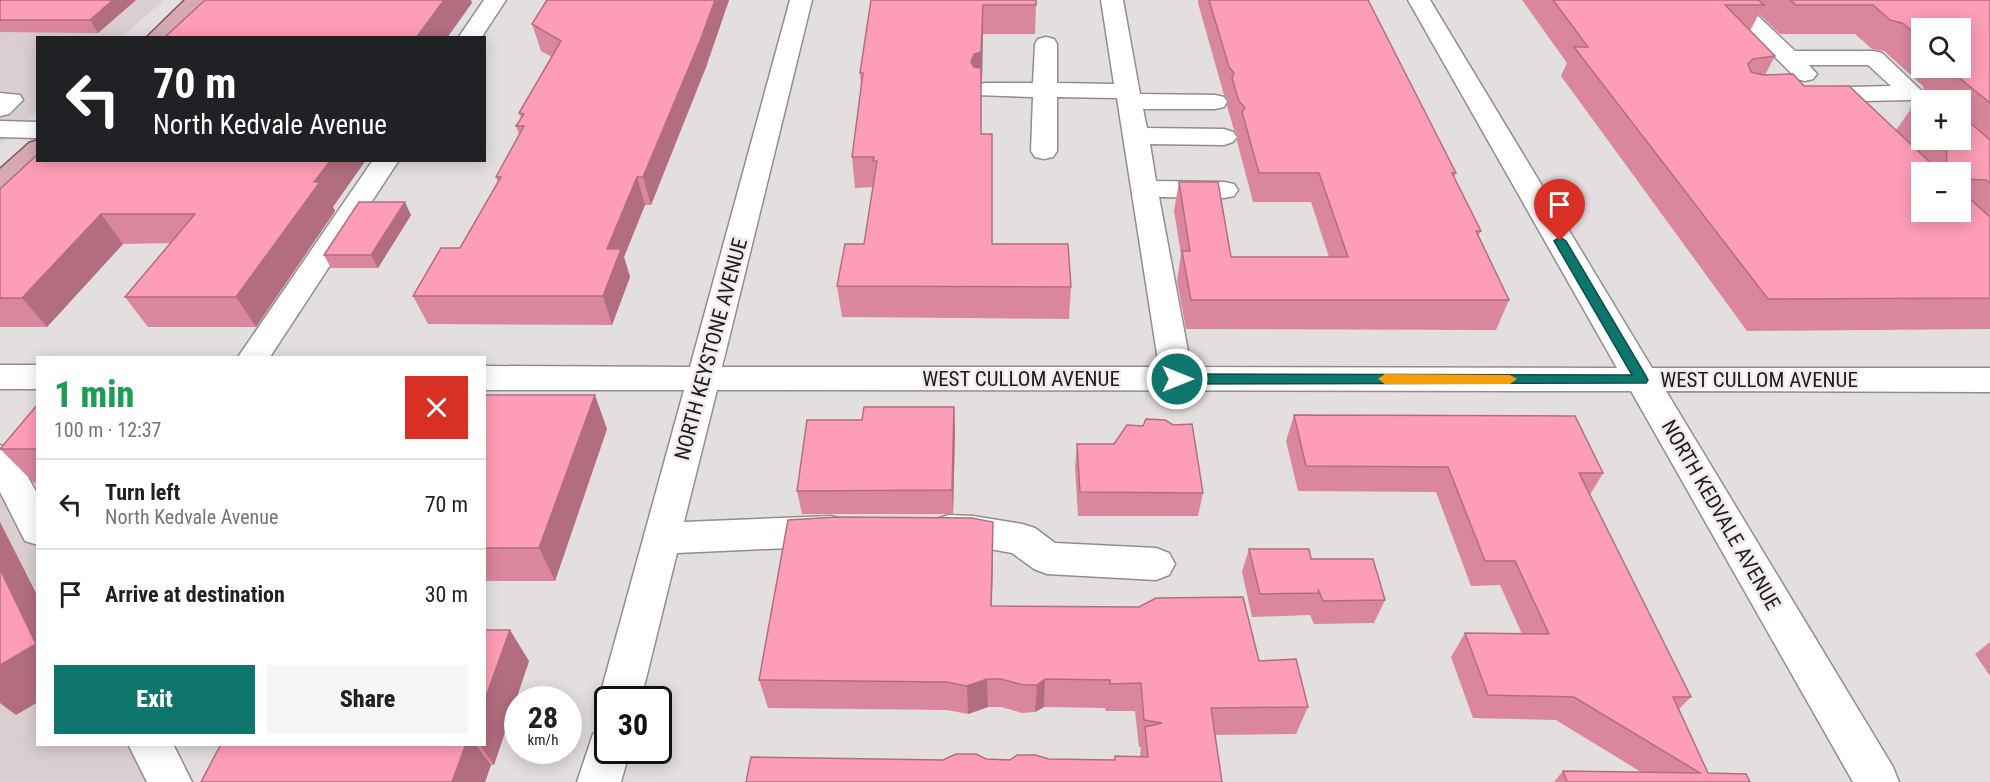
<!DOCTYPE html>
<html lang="en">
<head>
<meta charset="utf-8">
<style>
	:root { --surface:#fff; --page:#f6f6f6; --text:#202124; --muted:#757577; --line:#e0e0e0; --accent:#0f766e }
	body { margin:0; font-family:"Roboto Condensed",sans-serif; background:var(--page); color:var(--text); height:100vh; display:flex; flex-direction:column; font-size:22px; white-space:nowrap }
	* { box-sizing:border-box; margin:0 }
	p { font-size:20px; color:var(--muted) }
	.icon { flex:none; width:33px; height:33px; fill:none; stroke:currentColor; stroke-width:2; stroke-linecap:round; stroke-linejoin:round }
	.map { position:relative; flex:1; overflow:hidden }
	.sheet { position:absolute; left:36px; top:356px; width:450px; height:390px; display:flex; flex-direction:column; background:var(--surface); border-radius:0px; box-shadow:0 3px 15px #0003 }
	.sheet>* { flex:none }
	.top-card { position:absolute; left:36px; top:36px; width:450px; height:126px; border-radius:0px; box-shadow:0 3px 15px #0003; background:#202124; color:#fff; overflow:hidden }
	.buttons { position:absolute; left:1911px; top:18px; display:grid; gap:12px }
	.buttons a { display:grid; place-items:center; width:60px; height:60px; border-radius:0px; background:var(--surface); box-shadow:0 3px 15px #0003; font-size:30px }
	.speed { position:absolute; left:504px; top:686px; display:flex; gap:12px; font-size:30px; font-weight:700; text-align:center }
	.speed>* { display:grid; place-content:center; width:78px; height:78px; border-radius:50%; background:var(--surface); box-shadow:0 3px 15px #0003; line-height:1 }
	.speed small { font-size:15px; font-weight:400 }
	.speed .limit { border:3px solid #111; border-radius:9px; background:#fff; color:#111 }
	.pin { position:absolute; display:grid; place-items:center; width:51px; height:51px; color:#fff; margin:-62px -26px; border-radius:50% 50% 50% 0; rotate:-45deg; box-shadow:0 0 6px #0007 }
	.pin .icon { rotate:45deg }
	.me { position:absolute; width:66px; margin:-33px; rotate:90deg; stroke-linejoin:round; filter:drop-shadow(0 0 4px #0008) }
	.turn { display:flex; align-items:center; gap:21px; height:126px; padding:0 18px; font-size:27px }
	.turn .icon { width:78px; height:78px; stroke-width:2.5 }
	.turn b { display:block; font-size:42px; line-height:51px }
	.round { display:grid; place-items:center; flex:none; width:63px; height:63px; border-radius:0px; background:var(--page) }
	.headline { display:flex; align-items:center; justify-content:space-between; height:102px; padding:0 18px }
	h1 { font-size:36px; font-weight:800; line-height:45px; color:#1e9e55 }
	.button { display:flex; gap:12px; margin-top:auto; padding:12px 18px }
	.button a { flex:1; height:69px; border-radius:0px; background:var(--accent); color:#fff; font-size:24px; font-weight:800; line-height:69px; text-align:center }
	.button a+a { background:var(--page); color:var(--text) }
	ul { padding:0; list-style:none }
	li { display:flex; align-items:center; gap:18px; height:90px; padding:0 18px; border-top:2px solid var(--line) }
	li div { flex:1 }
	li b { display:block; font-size:22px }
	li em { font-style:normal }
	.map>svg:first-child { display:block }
	.built { fill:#daced0 }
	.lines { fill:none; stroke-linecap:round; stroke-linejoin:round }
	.minor-casing { stroke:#928d8e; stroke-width:3 }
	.major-casing { stroke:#845260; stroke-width:3 }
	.minor { fill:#fff; fill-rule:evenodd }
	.major { fill:#d6a9b5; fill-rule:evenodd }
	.wall { fill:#da879d; fill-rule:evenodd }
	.shaded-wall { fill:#b26e80 }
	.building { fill:#fe9db7; stroke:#b26e80; stroke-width:1.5 }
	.route { fill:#0f766e; stroke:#0a4d48; stroke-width:1.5 }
	.slow { fill:#f59e0b }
	.labels { text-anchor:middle; stroke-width:5; stroke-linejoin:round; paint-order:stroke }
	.street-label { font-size:21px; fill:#1e1c1c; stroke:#f1ebec }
</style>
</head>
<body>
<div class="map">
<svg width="1990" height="782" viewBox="0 0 1990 782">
	<rect width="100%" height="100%" fill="#e3dedf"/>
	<!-- built -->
	<path class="built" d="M 0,0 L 164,0 L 121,37 L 38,38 L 37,111 L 0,144 Z
		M 0,474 L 37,547 L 38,744 L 138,744 L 157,782 L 0,782 Z"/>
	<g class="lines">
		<!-- minor casing -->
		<g class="minor-casing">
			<path id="minor" d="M 484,0 L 506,0 L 481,38 L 458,38 Z
				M 790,0 L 812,0 L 722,367 L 1159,367 L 1117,98 L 1057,97 L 1057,151 L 1053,157 L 1044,159 L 1035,157 L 1031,151 L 1033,97 L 976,95 L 973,90 L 976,85 L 985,83 L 1033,83 L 1035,44 L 1038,39 L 1046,37 L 1054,39 L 1057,44 L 1057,83 L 1114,84 L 1101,0 L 1123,0 L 1140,94 L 1215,95 L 1224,97 L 1227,102 L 1224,107 L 1215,109 L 1143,109 L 1147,128 L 1224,129 L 1233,132 L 1237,137 L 1233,142 L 1224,145 L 1150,144 L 1156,181 L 1224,182 L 1234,184 L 1238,190 L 1234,196 L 1224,198 L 1159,197 L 1191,367 L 1617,368 L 1408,0 L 1430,0 L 1652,368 L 1990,368 L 1990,392 L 1666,391 L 1893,767 L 1899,782 L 1853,782 L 1631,391 L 717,390 L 684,522 L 831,516 L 844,520 L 850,531 L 844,542 L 831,546 L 677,553 L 641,699 L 608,699 L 608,714 L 605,713 L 599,699 L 684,390 L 484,390 L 484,366 L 690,367 Z
				M 1718,0 L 1741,0 L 1795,51 L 1874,51 L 1882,53 L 1924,93 L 1921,98 L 1912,100 L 1813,102 L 1804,100 L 1801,95 L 1804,90 L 1813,88 L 1891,86 L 1868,65 L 1809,65 L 1817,74 L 1813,79 L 1805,81 L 1797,79 Z
				M 0,93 L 20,95 L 23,100 L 9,114 L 0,116 Z
				M 0,121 L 38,122 L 38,138 L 0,137 Z
				M 373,160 L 399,160 L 270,357 L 238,357 Z
				M 0,365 L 38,365 L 38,389 L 0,389 Z
				M 0,445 L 12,449 L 38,495 L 38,545 L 25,541 L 0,492 Z
				M 949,515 L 973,516 L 1022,524 L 1035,528 L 1055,543 L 1156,548 L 1169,553 L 1175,564 L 1169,575 L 1156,580 L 1047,574 L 1034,569 L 1012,553 L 973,546 L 949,545 L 936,541 L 930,530 L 936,519 Z
				M 608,729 L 608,750 L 630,750 L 621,782 L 577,782 L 593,734 Z
				M 128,744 L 173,744 L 192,782 L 147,782 Z"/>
		</g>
		<!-- major casing -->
		<g class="major-casing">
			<path id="major" d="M 185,0 L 209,0 L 171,38 L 146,38 Z
				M 38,140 L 38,160 L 40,160 L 10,189 L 0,191 L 0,169 L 29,143 Z"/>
		</g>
		<!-- minor -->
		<use href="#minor" class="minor"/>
		<!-- major -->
		<use href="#major" class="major"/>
	</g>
	<!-- wall -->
	<path class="wall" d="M 0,0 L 136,0 L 98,33 L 0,32 Z
		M 547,0 L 729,0 L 706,67 L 651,205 L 645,205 L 624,257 L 630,277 L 612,325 L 428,324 L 413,296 L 460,248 L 498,182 L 496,177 L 519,134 L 516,126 L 521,118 L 519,113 L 552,57 L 541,51 L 532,24 Z
		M 871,0 L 1036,5 L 1035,34 L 983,34 L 982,81 L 981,82 L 981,134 L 992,244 L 1071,287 L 1069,319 L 842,317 L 837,286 L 864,244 L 873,187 L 855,188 L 852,157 L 861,87 L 860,73 Z
		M 1198,0 L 1368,0 L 1456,173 L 1454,177 L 1481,231 L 1478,236 L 1509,300 L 1496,330 L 1186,329 L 1177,281 L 1181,254 L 1174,211 L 1179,182 L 1231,257 L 1329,257 L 1311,202 L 1253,202 L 1237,141 L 1238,135 L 1234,130 L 1227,106 L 1228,100 L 1224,95 L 1198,3 Z
		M 1522,0 L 1990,0 L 1990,329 L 1747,331 L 1561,76 L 1567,63 ZM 1759,14 L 1780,34 L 1855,34 L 1872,49 L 1884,51 L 1923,86 L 1925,96 L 1931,100 L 1960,100 L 1960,140 L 1922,140 L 1922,109 L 1911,109 L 1896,130 L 1804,86 L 1765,75 L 1775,56 L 1750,31 ZM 1922,28 L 1960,68 L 1922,68 ZM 1960,172 L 1960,212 L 1922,212 Z
		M 0,189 L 333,207 L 335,211 L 256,327 L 148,327 L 125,297 L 171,243 L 123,244 L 47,327 L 0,327 Z
		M 411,215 L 378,268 L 331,268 L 324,255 Z
		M 484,395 L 607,429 L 555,581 L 484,581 Z
		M 38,404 L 38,483 L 34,483 L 0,449 Z
		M 954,407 L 955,431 L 953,514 L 802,514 L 797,491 L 862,420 Z
		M 1294,415 L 1603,473 L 1590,495 L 1691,697 L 1679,709 L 1708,773 L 1750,782 L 1554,782 L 1563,771 L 1641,772 L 1556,720 L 1473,718 L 1451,657 L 1465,633 L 1522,634 L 1500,585 L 1471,586 L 1436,492 L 1298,491 L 1286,441 Z
		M 1077,444 L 1203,493 L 1198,516 L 1078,516 L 1075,467 Z
		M 1249,549 L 1311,559 L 1385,600 L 1374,623 L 1314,624 L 1310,615 L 1252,617 L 1242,572 Z
		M 993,552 L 992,606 L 1259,661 L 1308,707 L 1296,734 L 1215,735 L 1222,782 L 943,760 L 1049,759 L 1114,760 L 1115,756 L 1140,757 L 1141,747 L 1139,747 L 1135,711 L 1106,711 L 1105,708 L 1044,707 L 1035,712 L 1022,713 L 1001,707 L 988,707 L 968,714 L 947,710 L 768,708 L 759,680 Z
		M 1990,642 L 1990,676 L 1975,654 Z
		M 529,661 L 494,765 L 491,765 L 485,782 L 201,782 L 221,744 L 484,744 Z"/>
	<!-- shaded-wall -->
	<path class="shaded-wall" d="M 113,0 L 136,0 L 98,33 L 90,20 Z
		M 444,0 L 471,0 L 472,3 L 447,38 L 416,38 Z
		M 715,0 L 729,0 L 706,67 L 651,205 L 643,177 Z
		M 983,5 L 983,34 L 982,81 L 981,82 L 971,62 Z
		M 331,160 L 366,160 L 333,207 L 335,211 L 256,327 L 236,297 L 314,182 Z
		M 637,177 L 645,205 L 624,257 L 630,277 L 612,325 L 603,296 L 607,249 Z
		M 405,202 L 411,215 L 378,268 L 371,255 Z
		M 101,214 L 123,244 L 47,327 L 22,298 Z
		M 595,395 L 607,429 L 555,581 L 539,548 Z
		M 954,407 L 955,431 L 953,514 L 952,490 Z
		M 0,522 L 38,597 L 38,702 L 16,715 L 0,703 Z
		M 993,522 L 993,552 L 991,634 L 991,606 Z
		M 510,630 L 529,661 L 494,765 L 479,744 L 484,744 L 484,702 Z
		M 987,679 L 988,707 L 968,714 L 967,686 Z
		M 1045,679 L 1044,707 L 1035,712 L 1037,685 Z
		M 466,744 L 475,744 L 491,765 L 485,782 L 452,782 Z"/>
	<!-- building -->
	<path class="building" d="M 0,0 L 113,0 L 90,20 L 0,20 Z
		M 205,0 L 444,0 L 416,38 L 164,38 Z
		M 547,0 L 715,0 L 700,41 L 643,177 L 637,177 L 607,249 L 621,249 L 603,296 L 413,296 L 441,248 L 460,248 L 501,177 L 496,177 L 524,126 L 516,126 L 524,114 L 519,113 L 561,41 L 532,24 Z
		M 871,0 L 1036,0 L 1036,5 L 983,5 L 981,52 L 974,54 L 971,62 L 974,67 L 981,68 L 981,134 L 992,134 L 992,244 L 1068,244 L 1071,287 L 837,286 L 845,244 L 864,244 L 877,161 L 873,161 L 874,157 L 852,157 L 863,73 L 860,73 Z
		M 1209,0 L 1368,0 L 1456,173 L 1452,173 L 1481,231 L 1476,231 L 1509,300 L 1191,300 L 1182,251 L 1190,251 L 1179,182 L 1218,182 L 1231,257 L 1348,257 L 1319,173 L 1259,173 L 1242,112 L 1245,108 L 1239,101 L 1232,78 L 1234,73 L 1229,67 Z
		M 1553,0 L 1758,0 L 1764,5 L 1725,5 L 1775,56 L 1753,59 L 1748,64 L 1751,72 L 1763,75 L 1793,74 L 1804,86 L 1849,86 L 1933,165 L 1944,168 L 1947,165 L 1946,141 L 1944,140 L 1960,140 L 1960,114 L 1990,140 L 1990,183 L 1986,180 L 1960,179 L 1960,172 L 1922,172 L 1922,212 L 1960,212 L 1960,190 L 1990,217 L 1990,298 L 1768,299 L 1574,47 L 1588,47 Z
		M 1790,0 L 1990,0 L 1990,103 L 1947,68 L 1960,68 L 1960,28 L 1922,28 L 1922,39 L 1902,23 L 1890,20 L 1873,5 L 1796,5 Z
		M 1911,109 L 1922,109 L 1922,119 Z
		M 38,154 L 38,160 L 331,160 L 314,182 L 320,182 L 236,297 L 125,297 L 195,214 L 101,214 L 22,298 L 0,298 L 0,189 Z
		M 359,202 L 405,202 L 371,255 L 324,255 Z
		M 484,395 L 595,395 L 539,548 L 484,548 Z
		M 38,404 L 38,449 L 0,449 Z
		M 864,407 L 954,407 L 952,490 L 797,491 L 807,420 L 862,420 Z
		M 1294,415 L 1575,416 L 1603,473 L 1579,473 L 1691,697 L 1673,697 L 1708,773 L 1746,774 L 1750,782 L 1567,782 L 1563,771 L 1700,773 L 1574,697 L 1488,695 L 1465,633 L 1549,634 L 1515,561 L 1485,561 L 1448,467 L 1306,466 Z
		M 1146,419 L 1165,420 L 1173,425 L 1192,424 L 1203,493 L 1080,492 L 1077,444 L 1114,444 L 1127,425 L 1143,426 Z
		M 836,517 L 972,518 L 993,522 L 991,606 L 1139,607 L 1156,598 L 1243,597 L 1259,661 L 1296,659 L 1308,707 L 1211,708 L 1222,782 L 746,782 L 751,757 L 943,760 L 956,754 L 976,754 L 986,759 L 1010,760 L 1017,755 L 1035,755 L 1049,759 L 1115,760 L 1115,756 L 1148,757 L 1145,727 L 1162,723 L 1144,720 L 1141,683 L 1110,684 L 1110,680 L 1045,679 L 1037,685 L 1023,685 L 1001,679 L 987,679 L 967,686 L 946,682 L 759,680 L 788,520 Z
		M 1249,549 L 1309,549 L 1311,559 L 1373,559 L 1385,600 L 1323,601 L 1318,589 L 1319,593 L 1260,594 Z
		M 0,569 L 36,644 L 0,665 Z
		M 484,630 L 510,630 L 484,702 Z
		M 221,744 L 466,744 L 452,782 L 201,782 Z"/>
	<!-- route -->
	<path class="route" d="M 1560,237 L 1566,241 L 1646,376 L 1648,380 L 1646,383 L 1177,384 L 1170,379 L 1177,374 L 1632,375 L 1554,241 Z"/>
	<!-- slow -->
	<path class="slow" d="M 1385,374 L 1510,375 L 1517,379 L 1510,384 L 1385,384 L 1378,379 Z"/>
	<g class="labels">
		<!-- street labels -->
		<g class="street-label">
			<text transform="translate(711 349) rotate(-75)" y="7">NORTH KEYSTONE AVENUE</text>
			<text x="1021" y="386">WEST CULLOM AVENUE</text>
			<text x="1759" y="387">WEST CULLOM AVENUE</text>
			<text transform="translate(1721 515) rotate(60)" y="7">NORTH KEDVALE AVENUE</text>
		</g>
	</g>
</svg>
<div class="buttons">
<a><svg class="icon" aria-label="search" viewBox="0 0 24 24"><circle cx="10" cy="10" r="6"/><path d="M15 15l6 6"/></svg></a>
<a>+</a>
<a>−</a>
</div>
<div class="speed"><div>28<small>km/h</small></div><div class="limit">30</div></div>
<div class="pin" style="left:1560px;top:241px;background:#d93025"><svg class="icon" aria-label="arrive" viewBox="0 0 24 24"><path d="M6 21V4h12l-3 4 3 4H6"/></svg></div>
<svg class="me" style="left:1177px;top:379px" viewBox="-20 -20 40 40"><circle r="17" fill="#0f766e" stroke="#fff" stroke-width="3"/><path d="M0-11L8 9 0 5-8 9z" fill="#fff"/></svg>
<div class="top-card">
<div class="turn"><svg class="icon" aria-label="left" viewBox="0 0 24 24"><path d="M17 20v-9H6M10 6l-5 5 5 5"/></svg><div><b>70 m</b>North Kedvale Avenue</div></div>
</div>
<section class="sheet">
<div class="headline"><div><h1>1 min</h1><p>100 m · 12:37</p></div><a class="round" style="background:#d93025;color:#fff"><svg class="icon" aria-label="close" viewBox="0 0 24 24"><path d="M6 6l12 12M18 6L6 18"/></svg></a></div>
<ul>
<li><svg class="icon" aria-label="left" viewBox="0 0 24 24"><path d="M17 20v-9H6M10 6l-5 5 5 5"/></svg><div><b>Turn left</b><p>North Kedvale Avenue</p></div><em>70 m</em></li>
<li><svg class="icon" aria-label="arrive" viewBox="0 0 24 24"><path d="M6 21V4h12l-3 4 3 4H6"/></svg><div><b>Arrive at destination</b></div><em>30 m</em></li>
</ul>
<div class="button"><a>Exit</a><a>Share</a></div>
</section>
</div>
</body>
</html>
